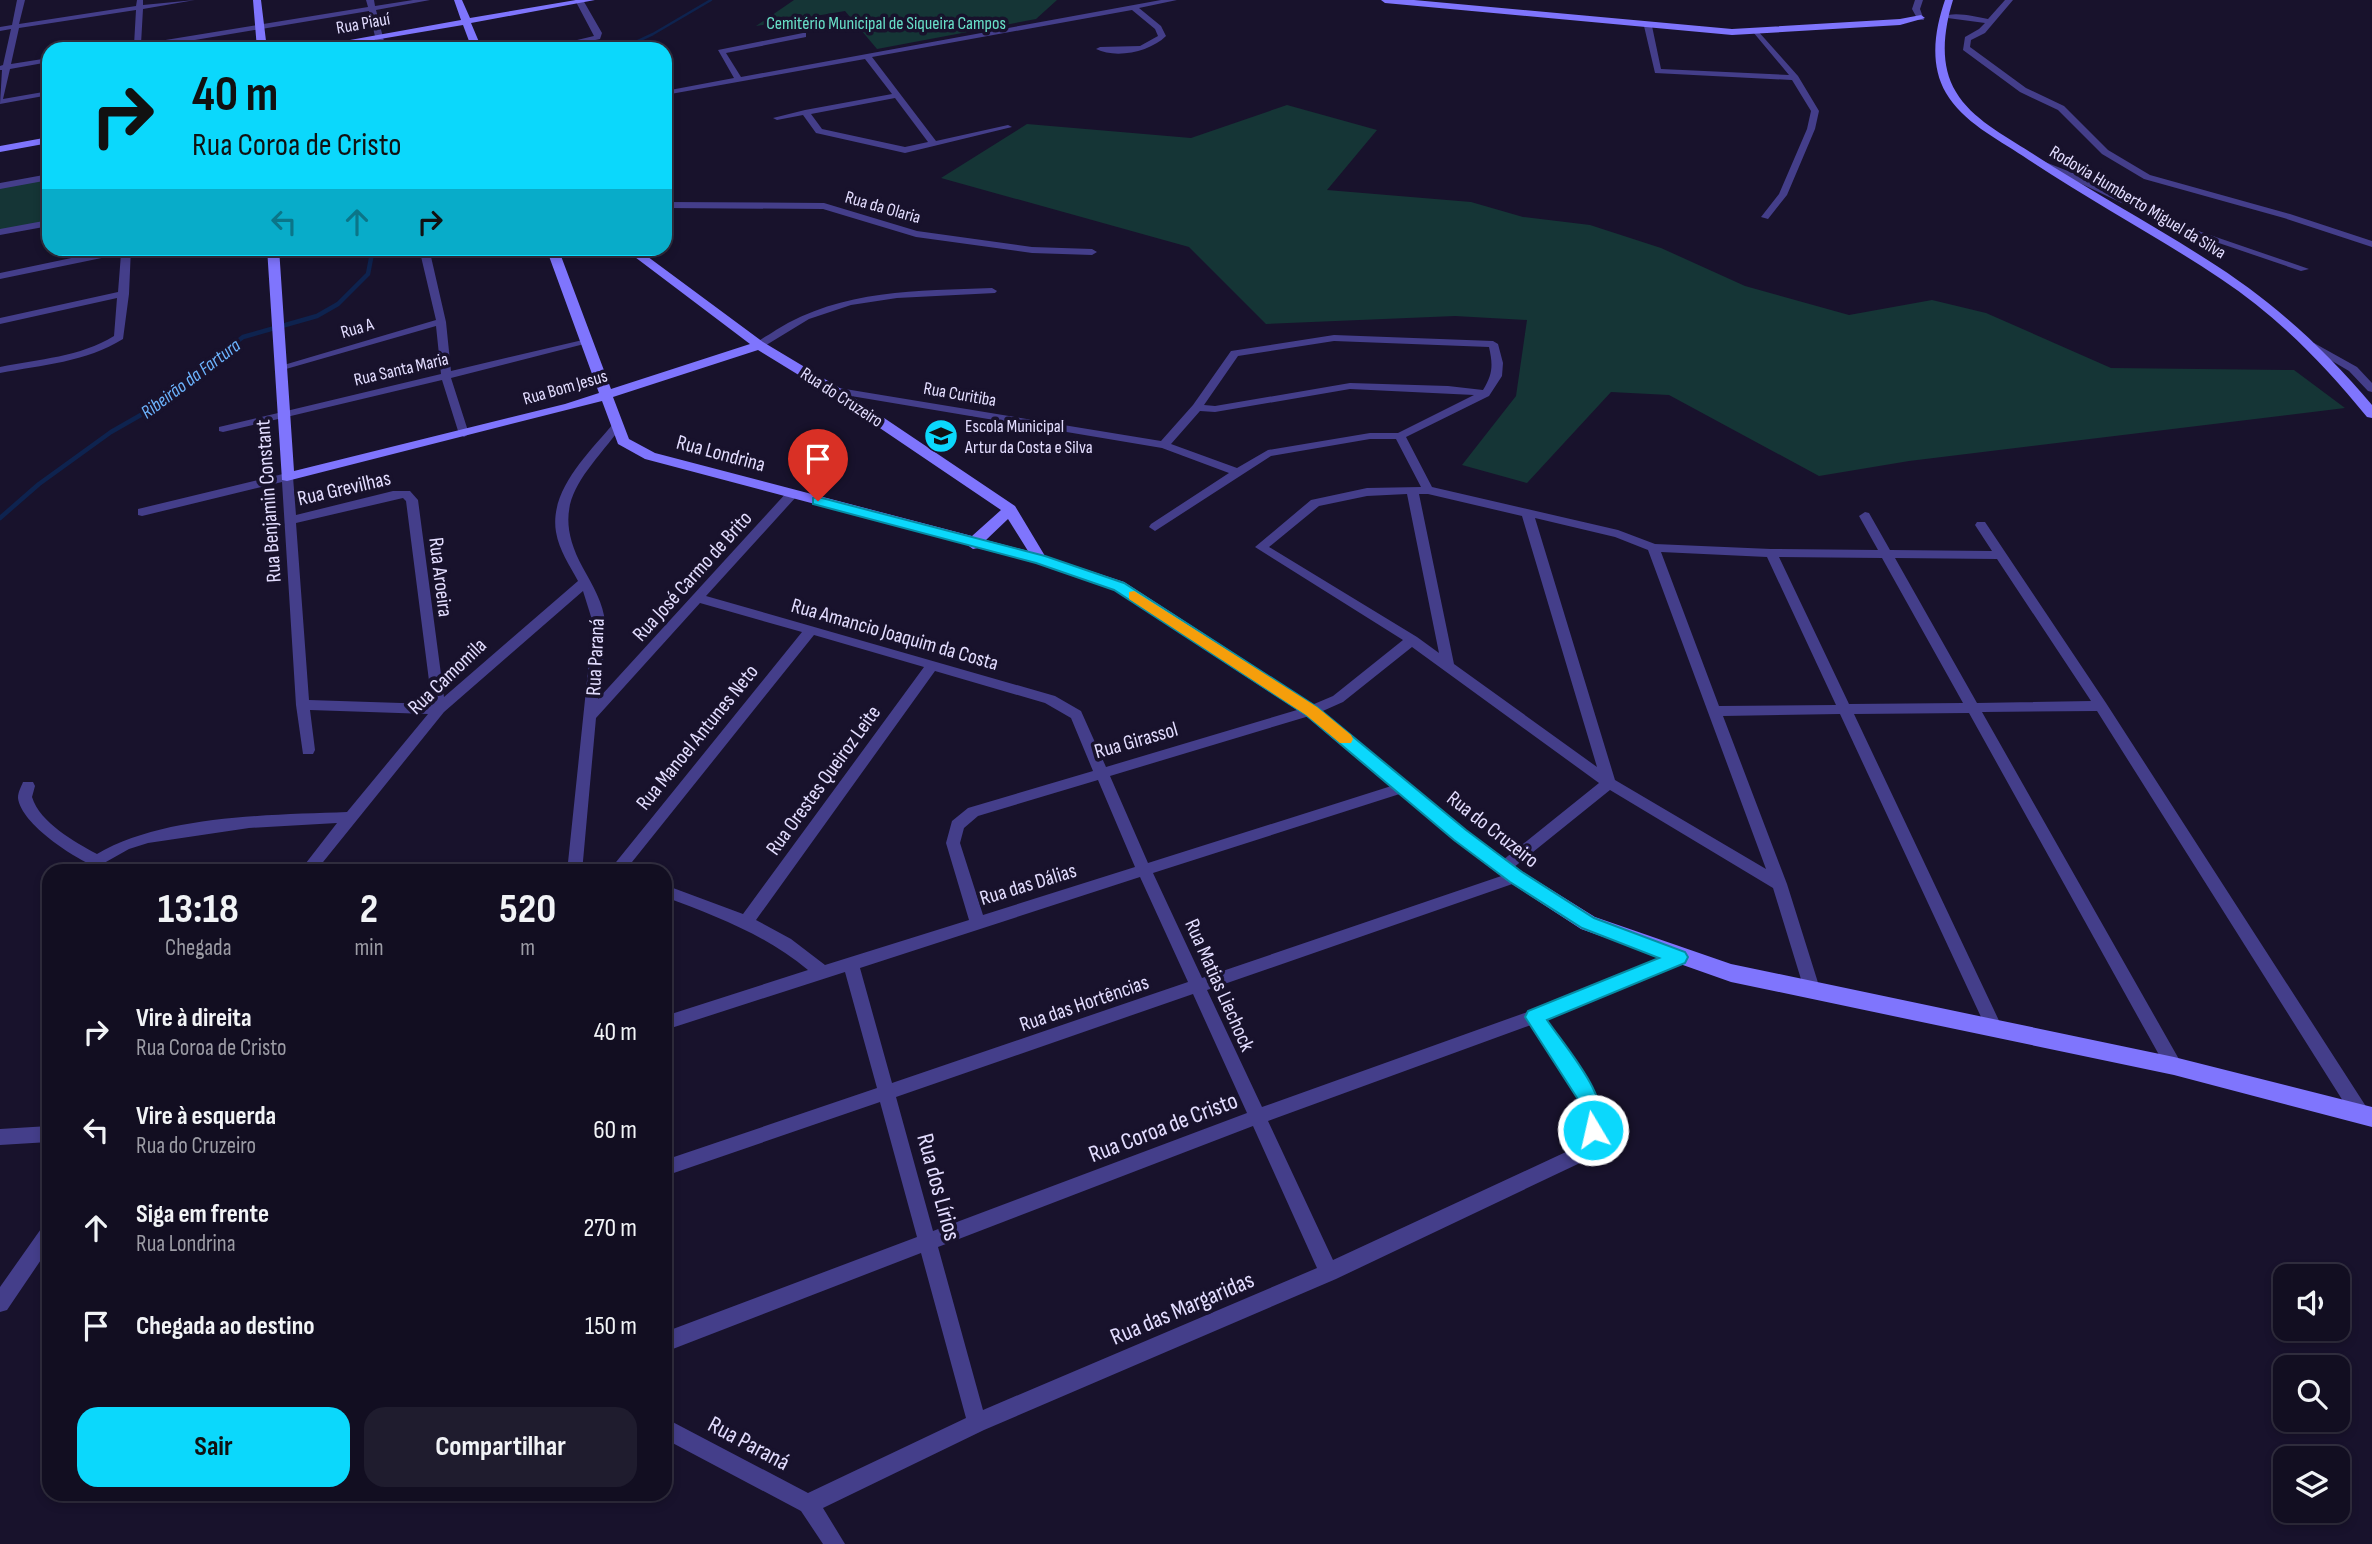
<!DOCTYPE html>
<html lang="pt">
<head>
<meta charset="utf-8">
<style>
	:root { --surface:#120e21; --page:#1f1c2e; --text:#f1f3f6; --muted:#9c9ca5; --line:#312e3f; --accent:#0bd8fc }
	body { margin:0; font-family:"Sofia Sans Condensed",sans-serif; background:var(--page); color:var(--text); height:100vh; display:flex; flex-direction:column; font-size:26px; white-space:nowrap }
	* { box-sizing:border-box; margin:0 }
	p { font-size:23px; color:var(--muted) }
	.icon { flex:none; width:38px; height:38px; fill:none; stroke:currentColor; stroke-width:2; stroke-linecap:round; stroke-linejoin:round }
	.map { position:relative; flex:1; overflow:hidden }
	.side { position:absolute; left:42px; top:864px; width:630px; height:637px; display:flex; flex-direction:column; background:var(--surface); border-radius:21px; box-shadow:0 4px 10px #0003,0 0 0 2px var(--line) }
	.side>* { flex:none }
	.top-card { position:absolute; left:42px; top:42px; width:630px; height:214px; border-radius:21px; box-shadow:0 4px 10px #0003,0 0 0 2px var(--line); background:#0bd8fc; color:#111; overflow:hidden }
	.fabs { position:absolute; left:2273px; top:1264px; display:grid; gap:14px }
	.fabs a { display:grid; place-items:center; width:77px; height:77px; border-radius:14px; background:var(--surface); box-shadow:0 4px 10px #0003,0 0 0 2px var(--line); font-size:35px }
	.pin { position:absolute; display:grid; place-items:center; width:60px; height:60px; color:#fff; margin:-72px -30px; border-radius:50% 50% 50% 0; rotate:-45deg; box-shadow:0 0 7px #0007 }
	.pin .icon { rotate:45deg }
	.me { position:absolute; width:77px; margin:-38px; rotate:351deg; stroke-linejoin:round; filter:drop-shadow(0 0 5px #0008) }
	.turn { display:flex; align-items:center; gap:24px; height:147px; padding:0 35px; font-size:32px }
	.turn .icon { width:91px; height:91px; stroke-width:2.5 }
	.turn b { display:block; font-size:49px; line-height:60px }
	.lanes { display:flex; align-items:center; height:66px; padding:0 35px; background:#0003; justify-content:center; gap:35px; direction:ltr }
	.lanes .off { opacity:.35 }
	.eta { display:flex; justify-content:space-evenly; align-items:center; height:119px; text-align:center }
	.eta b { font-size:42px; font-weight:700; line-height:49px }
	.action { display:flex; gap:14px; margin-top:auto; padding:14px 35px }
	.action a { flex:1; height:80px; border-radius:21px; background:var(--accent); color:#111; font-size:28px; font-weight:700; line-height:80px; text-align:center }
	.action a+a { background:var(--page); color:var(--text) }
	ul { padding:0; list-style:none }
	li { display:flex; align-items:center; gap:21px; height:98px; padding:0 35px }
	li div { flex:1 }
	li b { display:block; font-size:26px }
	li em { font-style:normal }
	.map>svg:first-child { display:block }
	.green { fill:#153536 }
	.lines { fill:none; stroke-linecap:round; stroke-linejoin:round }
	.stream-far1 { stroke:#0e234f; stroke-width:2.5 }
	.stream { stroke:#0e234f; stroke-width:4.5 }
	.street { fill:#443e8a; fill-rule:evenodd }
	.secondary { fill:#7f75fd; fill-rule:evenodd }
	.route { fill:#0bd8fc; stroke:#078ca4; stroke-width:2 }
	.slow { fill:#f59e0b }
	.labels { text-anchor:middle; stroke-width:7; stroke-linejoin:round; paint-order:stroke }
	.far-street-label { font-size:18px; fill:#e3ddff; stroke:#18122c }
	.far-park-label { font-size:18px; fill:#68e0c8; stroke:#18122c }
	.far-poi-label { font-size:18px; fill:#e3ddff; stroke:#18122c; text-anchor:start }
	.far-water-label { font-size:19px; font-style:italic; fill:#6cb3fd; stroke:#18122c }
	.street-label { font-size:21px; fill:#e3ddff; stroke:#18122c }
	.near-street-label { font-size:24px; fill:#e3ddff; stroke:#18122c }
</style>
</head>
<body>
<div class="map">
<svg width="2372" height="1544" viewBox="0 0 2372 1544">
	<rect width="100%" height="100%" fill="#18122c"/>
	<!-- green -->
	<path class="green" d="M 794,0 L 1057,0 L 1036,19 L 877,49 L 845,11 L 756,26 Z
		M 1287,105 L 1377,130 L 1327,190 L 1471,202 L 1523,217 L 1590,225 L 1661,248 L 1745,286 L 1849,315 L 1932,300 L 1986,313 L 2111,368 L 2294,370 L 2345,408 L 1909,461 L 1819,476 L 1669,395 L 1611,392 L 1527,483 L 1462,465 L 1516,396 L 1527,320 L 1455,316 L 1266,324 L 1189,247 L 941,178 L 1027,124 L 1191,138 Z
		M 49,179 L 49,221 L 0,230 L 0,188 Z"/>
	<g class="lines">
		<!-- stream-far1 -->
		<path class="stream-far1" d="M 621,49 L 653,34 L 711,0"/>
		<!-- stream -->
		<path class="stream" d="M 0,518 L 39,484 L 111,432 L 146,412 L 243,337 L 317,316 L 338,304 L 368,274 L 373,248"/>
		<!-- street -->
		<path class="street" d="M 17,0 L 25,0 L 19,24 L 136,6 L 137,0 L 143,0 L 143,5 L 195,0 L 143,9 L 141,44 L 368,7 L 366,0 L 374,0 L 375,6 L 413,0 L 430,0 L 376,10 L 386,49 L 378,49 L 369,11 L 141,49 L 117,49 L 134,45 L 136,10 L 19,28 L 11,64 L 49,58 L 49,62 L 10,69 L 3,99 L 49,91 L 49,95 L 0,104 L 2,70 L 0,70 L 0,66 L 3,65 L 11,29 L 0,31 L 0,27 L 12,25 Z
			M 575,0 L 583,0 L 602,33 L 600,39 L 553,49 L 539,49 L 594,36 Z
			M 1161,0 L 1177,0 L 1139,8 L 1161,26 L 1166,36 C 1150,52 1116,59 1096,49 L 1100,47 L 1140,46 L 1158,36 L 1155,29 L 1132,10 L 872,57 L 936,141 L 1008,125 L 1012,127 L 905,153 L 816,133 L 803,115 L 777,120 L 773,118 L 805,110 L 892,94 L 865,59 L 665,95 L 665,91 L 734,78 L 718,50 L 803,33 L 806,33 L 806,37 L 726,53 L 741,77 ZM 895,98 L 928,142 L 905,147 L 822,129 L 811,114 Z
			M 1915,0 L 1923,0 L 1920,9 L 1924,20 L 1918,20 L 1912,9 Z
			M 2005,0 L 2013,0 L 1985,33 L 1971,40 L 1970,47 L 2026,88 L 2064,106 L 2108,150 L 2150,175 L 2290,214 L 2372,241 L 2372,247 L 2284,218 L 2144,179 L 2102,154 L 2058,110 L 2020,92 L 1963,50 L 1965,37 L 1979,29 L 1985,23 L 1940,17 C 1955,11 1973,16 1988,19 Z
			M 1648,24 L 1652,26 L 1661,69 L 1789,75 L 1753,32 L 1757,30 L 1798,76 L 1819,111 L 1815,129 L 1787,195 L 1768,219 L 1761,217 L 1779,194 L 1807,129 L 1811,111 L 1792,80 L 1655,73 L 1644,26 Z
			M 2040,160 L 2073,173 L 2178,224 L 2309,269 L 2301,271 L 2172,227 L 2067,177 L 2037,165 L 2037,161 Z
			M 49,174 L 49,180 L 0,189 L 0,183 Z
			M 665,202 L 824,203 L 917,231 L 1032,247 L 1092,249 L 1097,252 L 1092,255 L 1032,253 L 916,237 L 823,209 L 665,208 Z
			M 49,220 L 49,226 L 0,235 L 0,229 Z
			M 119,248 L 131,248 L 129,294 L 123,339 C 86,362 42,365 0,373 L 0,367 C 39,359 80,357 114,336 L 117,298 L 0,324 L 0,318 L 118,292 L 121,254 L 0,279 L 0,273 Z
			M 419,248 L 429,248 L 446,322 L 451,371 L 587,339 L 592,342 L 451,378 L 469,434 L 464,437 L 459,434 L 442,380 L 223,432 L 219,431 L 219,427 L 441,374 L 436,326 L 286,369 L 278,369 L 277,367 L 436,320 Z
			M 992,288 L 997,291 L 995,293 L 897,298 L 851,305 L 809,319 L 763,347 L 754,345 C 760,339 769,335 776,330 C 842,289 918,291 992,288 Z
			M 1334,335 L 1493,341 L 1498,344 L 1503,363 L 1502,376 L 1489,396 L 1406,437 L 1432,487 L 1618,530 L 1655,544 L 1771,549 L 1878,550 L 1859,516 L 1865,512 L 1869,513 L 1890,550 L 1992,551 L 1975,525 L 1977,522 L 1985,522 L 2106,703 L 2367,1108 L 2370,1114 L 2367,1120 L 2361,1122 L 2355,1120 L 2097,711 L 1982,712 L 2180,1061 L 2182,1066 L 2180,1071 L 2174,1074 L 2168,1071 L 1969,713 L 1854,714 L 2002,1027 L 2000,1032 L 1994,1034 L 1988,1032 L 1840,714 L 1723,716 L 1787,884 L 1820,989 L 1818,994 L 1812,996 L 1806,994 L 1804,989 L 1773,888 L 1610,790 L 1508,872 L 1503,874 L 1498,872 L 1496,868 L 1498,864 L 1599,783 L 1412,647 L 1343,702 L 1316,714 L 1110,776 L 1148,863 L 1404,782 L 1409,783 L 1411,787 L 1409,791 L 1153,873 L 1202,978 L 1516,871 L 1521,873 L 1523,877 L 1521,881 L 1207,990 L 1262,1107 L 1530,1011 L 1673,952 L 1679,950 L 1685,952 L 1687,957 L 1685,962 L 1546,1020 C 1564,1048 1608,1097 1601,1131 C 1599,1142 1586,1154 1580,1163 L 1336,1279 L 984,1430 L 823,1508 L 845,1544 L 823,1544 L 801,1511 L 665,1439 L 665,1418 L 808,1493 L 966,1418 L 921,1253 L 665,1352 L 665,1332 L 917,1237 L 880,1102 L 665,1176 L 665,1160 L 877,1088 L 845,972 L 665,1030 L 665,1016 L 808,970 C 766,935 716,916 665,897 L 665,885 L 743,914 L 924,667 L 814,635 L 624,872 L 608,872 L 802,632 L 700,603 L 596,718 L 582,872 L 567,872 L 593,623 L 583,591 L 444,712 L 315,872 L 299,872 L 337,823 L 249,828 L 148,843 L 129,849 L 97,867 C 75,859 21,824 18,798 C 18,792 21,787 23,782 L 33,782 L 35,786 L 32,797 C 40,823 75,842 97,854 C 163,815 270,815 347,812 L 428,714 L 310,710 L 315,750 L 313,754 L 303,754 L 296,705 L 282,482 L 142,516 L 138,515 L 138,509 L 287,473 L 293,477 L 296,515 L 393,491 L 410,491 L 418,500 L 444,697 L 578,581 C 570,566 559,550 556,532 C 549,490 589,453 613,424 L 617,423 L 622,426 C 584,477 547,502 583,568 C 592,584 604,604 605,623 C 607,647 600,674 598,699 L 788,491 L 792,490 L 798,494 L 796,497 L 706,596 L 1055,696 L 1081,711 L 1106,767 L 1307,707 L 1333,696 L 1403,640 L 1255,547 L 1311,500 L 1367,488 L 1421,487 L 1396,439 L 1370,439 L 1271,456 L 1155,531 L 1149,527 L 1151,524 L 1229,473 L 1162,448 L 833,393 L 828,390 L 833,387 L 1161,441 L 1193,405 L 1231,351 ZM 1334,341 L 1489,347 C 1493,365 1493,374 1483,390 L 1448,386 L 1350,383 L 1215,406 L 1204,405 L 1238,356 ZM 1350,389 L 1474,395 L 1398,433 L 1370,433 L 1268,450 L 1237,468 L 1171,444 L 1200,411 L 1215,412 ZM 1407,494 L 1439,653 L 1417,637 L 1269,547 L 1319,506 L 1367,496 ZM 1419,494 L 1428,494 L 1522,516 L 1597,767 L 1454,664 ZM 403,498 L 406,501 L 432,704 L 309,700 L 296,523 ZM 1535,518 L 1615,537 L 1648,550 L 1766,869 L 1615,780 ZM 1661,552 L 1767,557 L 1836,705 L 1719,706 ZM 1779,557 L 1882,558 L 1963,703 L 1849,704 ZM 1895,558 L 1997,559 L 2091,701 L 1977,703 ZM 935,671 L 1045,703 L 1071,718 L 1093,771 L 968,808 L 952,821 L 946,843 L 969,920 L 825,965 L 791,939 L 756,920 ZM 1098,780 L 1135,867 L 983,915 L 960,843 L 964,828 L 978,816 ZM 1140,877 L 1188,982 L 892,1083 L 860,968 ZM 1193,994 L 1247,1113 L 933,1231 L 896,1097 ZM 1531,1025 L 1583,1104 L 1584,1128 L 1568,1151 L 1333,1260 L 1268,1121 ZM 1253,1126 L 1317,1268 L 983,1410 L 938,1247 Z
			M 2314,343 L 2357,367 L 2372,383 L 2372,392 L 2368,391 L 2349,371 L 2310,348 L 2310,344 Z
			M 49,1126 L 49,1142 L 0,1145 L 0,1129 Z
			M 49,1223 L 49,1248 L 7,1310 L 0,1312 L 0,1287 L 43,1226 Z"/>
		<!-- secondary -->
		<path class="secondary" d="M 253,0 L 261,0 L 267,49 L 257,49 Z
			M 454,0 L 462,0 L 470,18 L 576,0 L 595,0 L 471,23 L 482,49 L 472,49 L 463,25 L 321,49 L 300,49 L 461,20 Z
			M 1381,0 L 1414,0 L 1732,29 L 1900,19 L 1921,15 L 1925,18 L 1900,25 L 1732,35 L 1385,3 Z
			M 1945,0 L 1953,0 C 1944,29 1939,65 1956,92 C 1972,119 2004,135 2030,152 C 2087,189 2148,222 2206,259 C 2270,299 2324,348 2372,405 L 2372,418 L 2367,417 C 2324,364 2278,317 2221,279 C 2157,236 2088,200 2023,156 C 1996,138 1963,122 1946,93 C 1929,64 1935,29 1945,0 Z
			M 49,137 L 49,143 L 0,152 L 0,146 Z
			M 267,248 L 279,248 L 294,471 L 565,404 L 599,393 L 546,248 L 558,248 L 611,389 L 750,344 L 623,248 L 636,248 L 763,342 L 838,387 L 1015,506 L 1045,556 L 1124,582 L 1317,707 L 1466,830 L 1523,872 L 1595,917 L 1731,964 L 2174,1057 L 2372,1107 L 2372,1127 L 2174,1075 L 1731,982 L 1581,929 L 1509,882 L 1454,840 L 1305,715 L 1114,590 L 1035,563 L 978,548 L 973,549 L 966,544 L 645,459 L 618,444 L 602,401 L 287,481 L 282,480 ZM 758,350 L 828,393 L 1001,510 L 972,536 L 655,453 L 629,439 L 613,397 ZM 1008,519 L 1028,551 L 986,540 Z"/>
	</g>
	<!-- route -->
	<path class="route" d="M 818,497 L 1045,556 L 1124,583 L 1317,707 L 1466,830 L 1522,872 L 1594,918 L 1685,952 L 1688,957 L 1685,963 L 1547,1020 C 1566,1048 1615,1102 1600,1137 L 1593,1139 L 1586,1137 L 1581,1104 L 1525,1017 L 1528,1011 L 1659,958 L 1582,928 L 1510,882 L 1454,840 L 1306,715 L 1114,590 L 1036,563 L 813,504 L 813,498 Z"/>
	<!-- slow -->
	<path class="slow" d="M 1134,591 L 1317,707 L 1351,735 L 1353,739 L 1351,743 L 1340,743 L 1306,715 L 1129,599 L 1129,592 Z"/>
	<!-- icons -->
	<defs>
		<g id="school-disc" transform="scale(1.75)"><circle r="9.5" fill="#0bd8fc" stroke="#18122c"/><path d="M0-5L7-2L0 1L-7-2ZM-4 1L0 2.5L4 1V4Q0 6-4 4Z" fill="#111"/></g>
	</defs>
	<g fill-rule="evenodd">
		<use href="#school-disc" x="941" y="436"/>
	</g>
	<g class="labels">
		<!-- far-street labels -->
		<g class="far-street-label">
			<text transform="translate(363 23) rotate(-10)" y="6">Rua Piauí</text>
			<text transform="translate(2138 202) rotate(31)" y="6">Rodovia Humberto Miguel da Silva</text>
			<text transform="translate(883 207) rotate(16)" y="6">Rua da Olaria</text>
			<text transform="translate(357 328) rotate(-16)" y="6">Rua A</text>
			<text transform="translate(401 369) rotate(-13)" y="6">Rua Santa Maria</text>
			<text transform="translate(565 387) rotate(-16)" y="6">Rua Bom Jesus</text>
			<text transform="translate(960 394) rotate(10)" y="6">Rua Curitiba</text>
			<text transform="translate(842 397) rotate(33)" y="6">Rua do Cruzeiro</text>
		</g>
		<!-- far-park labels -->
		<g class="far-park-label">
			<text x="886" y="29">Cemitério Municipal de Siqueira Campos</text>
		</g>
		<!-- far-poi labels -->
		<g class="far-poi-label">
			<text x="965" y="432">Escola Municipal<tspan x="965" dy="21">Artur da Costa e Silva</tspan></text>
		</g>
		<!-- far-water labels -->
		<g class="far-water-label">
			<text transform="translate(190 378) rotate(-37)" y="7">Ribeirão da Fartura</text>
		</g>
		<!-- street labels -->
		<g class="street-label">
			<text transform="translate(721 453) rotate(15)" y="7">Rua Londrina</text>
			<text transform="translate(344 488) rotate(-13)" y="7">Rua Grevilhas</text>
			<text transform="translate(268 501) rotate(-94)" y="7">Rua Benjamin Constant</text>
			<text transform="translate(692 576) rotate(-48)" y="7">Rua José Carmo de Brito</text>
			<text transform="translate(441 577) rotate(83)" y="7">Rua Aroeira</text>
			<text transform="translate(895 634) rotate(16)" y="7">Rua Amancio Joaquim da Costa</text>
			<text transform="translate(595 657) rotate(-87)" y="7">Rua Paraná</text>
			<text transform="translate(447 676) rotate(-44)" y="7">Rua Camomila</text>
			<text transform="translate(697 737) rotate(-51)" y="7">Rua Manoel Antunes Neto</text>
			<text transform="translate(1136 740) rotate(-16)" y="7">Rua Girassol</text>
			<text transform="translate(823 780) rotate(-54)" y="7">Rua Orestes Queiroz Leite</text>
			<text transform="translate(1493 829) rotate(38)" y="7">Rua do Cruzeiro</text>
			<text transform="translate(1028 884) rotate(-17)" y="7">Rua das Dálias</text>
			<text transform="translate(1220 985) rotate(66)" y="7">Rua Matias Liechock</text>
			<text transform="translate(1084 1003) rotate(-19)" y="7">Rua das Hortências</text>
		</g>
		<!-- near-street labels -->
		<g class="near-street-label">
			<text transform="translate(1163 1127) rotate(-21)" y="8">Rua Coroa de Cristo</text>
			<text transform="translate(939 1187) rotate(75)" y="8">Rua dos Lírios</text>
			<text transform="translate(1182 1308) rotate(-23)" y="8">Rua das Margaridas</text>
			<text transform="translate(749 1443) rotate(28)" y="8">Rua Paraná</text>
		</g>
	</g>
</svg>
<div class="fabs">
<a><svg class="icon" aria-label="sound" viewBox="0 0 24 24"><path d="M4 9h4l5-4v14l-5-4H4zM17 9q2 3 0 6"/></svg></a>
<a><svg class="icon" aria-label="search" viewBox="0 0 24 24"><circle cx="10" cy="10" r="6"/><path d="M15 15l6 6"/></svg></a>
<a><svg class="icon" aria-label="layers" viewBox="0 0 24 24"><path d="M12 4l9 5-9 5-9-5zM3 14l9 5 9-5"/></svg></a>
</div>
<div class="pin" style="left:818px;top:501px;background:#d93025"><svg class="icon" aria-label="arrive" viewBox="0 0 24 24"><path d="M6 21V4h12l-3 4 3 4H6"/></svg></div>
<svg class="me" style="left:1593px;top:1130px" viewBox="-20 -20 40 40"><circle r="17" fill="#0bd8fc" stroke="#fff" stroke-width="3"/><path d="M0-11L8 9 0 5-8 9z" fill="#fff"/></svg>
<div class="top-card">
<div class="turn"><svg class="icon" aria-label="right" viewBox="0 0 24 24"><path d="M7 20v-9h11M14 6l5 5-5 5"/></svg><div><b>40 m</b>Rua Coroa de Cristo</div></div>
<div class="lanes"><svg class="icon off" aria-label="left" viewBox="0 0 24 24"><path d="M17 20v-9H6M10 6l-5 5 5 5"/></svg><svg class="icon off" aria-label="ahead" viewBox="0 0 24 24"><path d="M12 20V5M6 11l6-6 6 6"/></svg><svg class="icon" aria-label="right" viewBox="0 0 24 24"><path d="M7 20v-9h11M14 6l5 5-5 5"/></svg></div>
</div>
<section class="side">
<div class="eta">
<div><b>13:18</b><p>Chegada</p></div>
<div><b>2</b><p>min</p></div>
<div><b>520</b><p>m</p></div>
</div>
<ul>
<li><svg class="icon" aria-label="right" viewBox="0 0 24 24"><path d="M7 20v-9h11M14 6l5 5-5 5"/></svg><div><b>Vire à direita</b><p>Rua Coroa de Cristo</p></div><em>40 m</em></li>
<li><svg class="icon" aria-label="left" viewBox="0 0 24 24"><path d="M17 20v-9H6M10 6l-5 5 5 5"/></svg><div><b>Vire à esquerda</b><p>Rua do Cruzeiro</p></div><em>60 m</em></li>
<li><svg class="icon" aria-label="ahead" viewBox="0 0 24 24"><path d="M12 20V5M6 11l6-6 6 6"/></svg><div><b>Siga em frente</b><p>Rua Londrina</p></div><em>270 m</em></li>
<li><svg class="icon" aria-label="arrive" viewBox="0 0 24 24"><path d="M6 21V4h12l-3 4 3 4H6"/></svg><div><b>Chegada ao destino</b></div><em>150 m</em></li>
</ul>
<div class="action"><a>Sair</a><a>Compartilhar</a></div>
</section>
</div>
</body>
</html>
